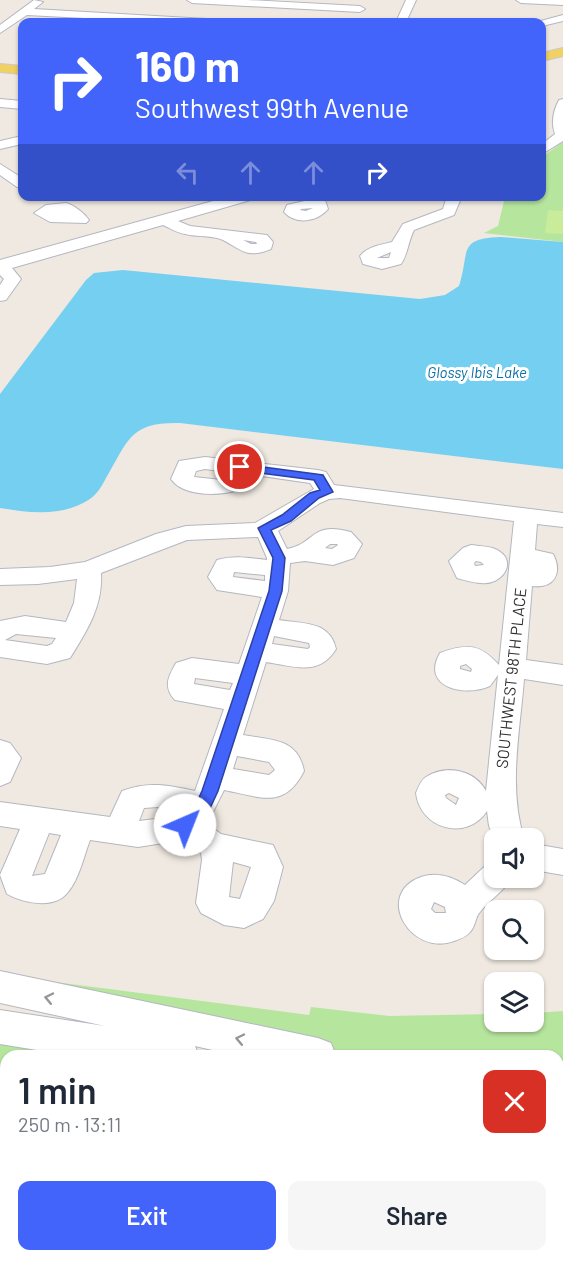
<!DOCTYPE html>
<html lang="en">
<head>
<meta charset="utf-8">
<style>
	:root { --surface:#fff; --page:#f6f6f7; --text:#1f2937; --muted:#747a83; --accent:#4264fb }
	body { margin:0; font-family:Barlow,sans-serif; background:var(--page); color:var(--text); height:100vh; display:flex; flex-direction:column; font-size:22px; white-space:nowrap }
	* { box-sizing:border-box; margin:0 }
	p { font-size:20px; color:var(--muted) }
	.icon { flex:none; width:33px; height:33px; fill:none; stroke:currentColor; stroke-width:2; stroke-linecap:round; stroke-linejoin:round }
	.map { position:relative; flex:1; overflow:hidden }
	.side { position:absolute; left:0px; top:1050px; width:564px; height:212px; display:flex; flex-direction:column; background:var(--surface); border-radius:18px 18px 0 0; box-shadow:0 2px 4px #0004 }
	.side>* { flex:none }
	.hud { position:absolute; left:18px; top:18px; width:528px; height:183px; border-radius:12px; box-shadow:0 2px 4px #0004; background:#4264fb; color:#fff; overflow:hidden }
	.buttons { position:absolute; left:484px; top:828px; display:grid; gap:12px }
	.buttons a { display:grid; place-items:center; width:60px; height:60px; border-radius:12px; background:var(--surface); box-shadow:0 2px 4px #0004; font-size:30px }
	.pin { position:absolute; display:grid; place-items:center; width:51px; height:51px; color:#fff; margin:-26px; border:3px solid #fff; border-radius:50%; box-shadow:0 2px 6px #0007 }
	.me { position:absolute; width:66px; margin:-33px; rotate:44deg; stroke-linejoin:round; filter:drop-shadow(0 0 4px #0008) }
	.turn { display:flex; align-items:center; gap:21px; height:126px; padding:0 18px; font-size:27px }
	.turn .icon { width:78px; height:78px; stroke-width:2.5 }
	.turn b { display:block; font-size:42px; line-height:51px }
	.lanes { display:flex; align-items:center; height:57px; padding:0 18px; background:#0003; justify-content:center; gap:30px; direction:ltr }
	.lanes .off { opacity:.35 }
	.round { display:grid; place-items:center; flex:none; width:63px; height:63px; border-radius:12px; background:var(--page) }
	.headline { display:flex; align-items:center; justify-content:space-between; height:102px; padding:0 18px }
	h1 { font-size:36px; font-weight:600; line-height:45px }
	.button { display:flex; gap:12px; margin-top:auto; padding:12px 18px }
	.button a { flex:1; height:69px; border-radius:12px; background:var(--accent); color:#fff; font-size:24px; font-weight:600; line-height:69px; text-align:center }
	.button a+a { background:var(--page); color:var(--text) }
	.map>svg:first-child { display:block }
	.green { fill:#b6e59e }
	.pitch { fill:#c9ec9a }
	.water { fill:#75cff0 }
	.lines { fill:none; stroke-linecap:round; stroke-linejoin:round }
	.minor-casing { stroke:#b4b7c1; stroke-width:2 }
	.major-casing { stroke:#c9c9c9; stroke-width:2 }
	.minor { fill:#fff; fill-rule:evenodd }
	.major { fill:#f2d163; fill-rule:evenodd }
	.oneway { stroke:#969696 }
	.route { fill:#4264fb; stroke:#2b41a3; stroke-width:1.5 }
	.labels { text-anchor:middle; stroke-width:6; stroke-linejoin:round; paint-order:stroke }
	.far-water-label { font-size:15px; font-style:italic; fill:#0d6fa3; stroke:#fff }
	.street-label { font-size:16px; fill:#2e2e2e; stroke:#fff }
</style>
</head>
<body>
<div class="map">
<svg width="563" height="1261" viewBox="0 0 563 1261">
	<rect width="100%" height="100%" fill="#efe9e1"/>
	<!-- green -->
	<path class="green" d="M 563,142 L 563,242 L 484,233 L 498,226 L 505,197 L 542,196 L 542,157 Z
		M 24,978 L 309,1015 L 311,1007 L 389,1016 L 495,1014 L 495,1022 L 534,1022 L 534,1013 L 563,1011 L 563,1100 L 558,1099 L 558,1056 L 344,1056 L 188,1022 Z
		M 0,1038 L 114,1056 L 6,1056 L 6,1256 L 558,1256 L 558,1125 L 563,1126 L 563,1261 L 0,1261 Z"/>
	<!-- pitch -->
	<path class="pitch" d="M 548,210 L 563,211 L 563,234 L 545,233 Z"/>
	<!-- water -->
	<path class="water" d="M 501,237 L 563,242 L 563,469 L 180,423 C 130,422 129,439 106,478 C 102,486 97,494 90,499 C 63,517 30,513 0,508 L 0,394 L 86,280 L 94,273 L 123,270 L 420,299 L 445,295 L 459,286 C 470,252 457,238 501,237 Z"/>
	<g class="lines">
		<!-- minor casing -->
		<g class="minor-casing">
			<path id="minor" d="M 34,0 L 43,2 L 34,9 L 207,19 L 212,22 L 160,22 L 27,15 L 0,33 L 0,25 Z
				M 187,0 L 247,0 L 360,6 L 365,9 L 360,12 L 192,3 Z
				M 406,0 L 416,0 L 406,22 L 396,22 Z
				M 516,0 L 563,0 L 563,5 L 521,3 Z
				M 563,15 L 563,21 L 542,26 L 542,22 L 537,22 Z
				M 0,99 L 22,101 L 22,109 L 0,107 Z
				M 563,99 L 563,141 L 542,154 L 542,144 L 555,134 C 551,123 553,111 559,100 Z
				M 22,136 L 22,144 L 0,149 L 0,141 Z
				M 0,164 L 22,178 L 22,188 L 17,187 L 0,175 Z
				M 231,196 L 256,196 L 254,199 L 178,221 L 190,226 L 267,235 L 273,242 L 271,249 C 247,259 242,250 223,240 C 213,235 196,237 185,234 C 177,233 170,228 163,225 L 12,268 L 21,279 L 6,300 L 0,301 L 0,285 L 4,279 L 0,275 L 0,260 ZM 243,240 L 256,242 L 257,244 L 251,244 Z
				M 447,196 L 462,196 L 454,215 L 414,230 C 408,242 408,254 401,264 L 382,269 L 363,264 L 360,256 C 368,246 381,245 392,242 L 403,224 L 443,209 ZM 391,252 L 389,258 L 377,258 Z
				M 313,199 L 325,200 L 328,209 C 317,222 296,225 284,212 L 287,205 ZM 313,208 L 306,211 L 300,210 L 301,209 Z
				M 66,203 C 74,205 84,213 89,220 L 86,223 L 50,222 L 34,213 L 46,205 Z
				M 205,457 L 318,470 L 326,472 L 334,485 L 563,513 L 563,527 L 537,524 L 535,550 L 553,554 C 563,573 554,589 532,586 L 526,660 L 563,665 L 563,685 L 524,679 C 520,731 508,788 524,838 L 495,838 L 495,841 L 489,826 L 487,811 C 467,842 420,829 416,793 C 418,788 421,780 426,777 C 446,764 475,770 486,791 L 498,675 L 490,686 C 466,697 420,688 440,653 C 468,643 480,644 499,665 L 514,521 L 340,498 L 329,499 L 320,503 L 278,531 L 287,549 C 317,543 310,521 351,532 L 362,544 L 354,558 L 333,565 L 305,561 L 290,563 L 288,591 L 279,620 C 304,624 330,621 336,649 C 319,677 293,666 266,662 L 243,735 C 271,740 298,738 304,771 C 284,810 261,797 224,790 L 207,824 L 221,834 L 273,845 L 283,867 L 274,901 L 263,919 L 244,928 L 224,925 L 201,913 L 196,903 L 202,860 L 201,853 L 182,840 L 138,847 L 90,840 C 84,856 79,879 68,892 C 55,910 23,903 7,894 L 0,875 L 20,829 L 0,826 L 0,802 L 110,817 L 122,791 C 148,781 168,785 195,791 L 224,709 L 175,700 C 163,687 168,677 176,663 L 192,658 L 239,664 L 262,597 L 217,590 L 208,577 L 217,560 C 234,555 249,558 267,560 L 267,558 L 258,537 L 187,540 L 101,573 C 103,606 87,631 70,658 L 47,664 L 0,657 L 0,621 L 25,616 L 66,622 L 74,603 L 77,579 L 38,584 L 0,585 L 0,569 L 50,567 L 85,562 L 156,534 L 186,526 L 255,523 L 314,489 L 310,483 L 248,474 L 238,490 C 220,496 183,497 171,479 L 179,461 ZM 205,469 L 227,472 L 222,480 L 194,477 L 196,471 ZM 330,544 L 337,544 L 338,545 L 332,549 L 325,548 ZM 234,572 L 265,575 L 265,581 L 233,577 ZM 16,634 L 56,638 L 52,644 L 47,646 L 5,640 ZM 274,636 L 309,643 L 310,647 L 308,649 L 272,644 ZM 466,664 L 472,669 L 471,672 L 460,669 L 460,666 ZM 195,678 L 233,683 L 230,690 L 194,684 ZM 237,756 L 269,762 L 275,770 L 269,775 L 233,769 ZM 449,793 L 459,798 L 456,805 L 446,798 L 445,795 ZM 158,807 L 181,812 L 171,817 L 139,821 L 144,808 ZM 49,833 L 61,835 L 45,874 L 32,876 ZM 233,862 L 251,867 L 240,899 L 229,897 Z
				M 471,545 C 479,546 488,546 495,549 C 520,560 502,586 481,583 C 473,583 465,580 457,578 L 449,561 L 463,548 ZM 476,561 L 481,562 L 484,565 L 475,566 L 474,563 Z
				M 0,740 L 10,743 L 21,758 L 10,782 L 0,786 Z
				M 534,844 L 563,849 L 563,875 L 534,870 Z
				M 495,863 L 495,878 L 511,878 C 504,892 490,899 480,912 C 475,917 476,926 470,932 C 466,937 460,939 454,941 C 410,957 374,894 421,877 C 436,872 451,876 465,885 L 484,867 ZM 434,902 L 445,907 L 446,913 L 435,913 L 431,909 Z
				M 0,971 L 318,1038 L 331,1043 L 336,1056 L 238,1056 L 195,1046 L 199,1056 L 73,1056 L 0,1044 L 0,1010 L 105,1026 L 0,1003 Z
				M 558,1093 L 563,1094 L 563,1132 L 558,1131 Z"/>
		</g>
		<!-- major casing -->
		<g class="major-casing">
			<path id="major" d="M 563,48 L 563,56 L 542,61 L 542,53 Z
				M 0,64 L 22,66 L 22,74 L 0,72 Z"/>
		</g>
		<!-- minor -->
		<use href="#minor" class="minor"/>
		<!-- major -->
		<use href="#major" class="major"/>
	</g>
	<!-- one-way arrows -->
	<defs><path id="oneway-chevron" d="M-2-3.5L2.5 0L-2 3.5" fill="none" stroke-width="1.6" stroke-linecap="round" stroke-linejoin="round" transform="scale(1.5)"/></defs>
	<g class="oneway">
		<use href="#oneway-chevron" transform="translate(49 998) rotate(-168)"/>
		<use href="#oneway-chevron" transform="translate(240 1039) rotate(-168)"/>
	</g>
	<!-- route -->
	<path class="route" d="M 240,464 L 323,475 L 333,492 L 319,498 L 291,521 L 271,530 L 285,558 L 282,591 L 218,791 L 206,817 L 185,831 L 179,829 L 177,825 L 194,808 L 202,791 L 269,591 L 273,558 L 258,528 L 282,515 L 310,493 L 320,490 L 314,480 L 236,470 L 236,465 Z"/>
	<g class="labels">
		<!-- far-water labels -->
		<g class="far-water-label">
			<text x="477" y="378">Glossy Ibis Lake</text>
		</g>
		<!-- street labels -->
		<g class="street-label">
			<text transform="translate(511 678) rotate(-84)" y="6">SOUTHWEST 98TH PLACE</text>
		</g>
	</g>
</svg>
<div class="buttons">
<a><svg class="icon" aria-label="sound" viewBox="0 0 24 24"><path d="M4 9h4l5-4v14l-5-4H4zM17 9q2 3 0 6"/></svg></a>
<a><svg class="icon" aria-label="search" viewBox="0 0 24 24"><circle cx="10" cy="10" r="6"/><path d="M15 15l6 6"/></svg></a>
<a><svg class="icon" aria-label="layers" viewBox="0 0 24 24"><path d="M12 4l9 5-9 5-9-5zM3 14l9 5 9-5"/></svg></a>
</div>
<div class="pin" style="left:240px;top:467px;background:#d93025"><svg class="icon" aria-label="arrive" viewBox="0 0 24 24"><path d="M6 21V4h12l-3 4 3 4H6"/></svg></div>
<svg class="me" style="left:185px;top:825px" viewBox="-20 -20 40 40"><circle r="19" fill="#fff"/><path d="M0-13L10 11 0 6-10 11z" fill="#4264fb"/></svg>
<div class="hud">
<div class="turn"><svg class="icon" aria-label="right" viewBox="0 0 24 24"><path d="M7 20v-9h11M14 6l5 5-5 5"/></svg><div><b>160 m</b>Southwest 99th Avenue</div></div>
<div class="lanes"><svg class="icon off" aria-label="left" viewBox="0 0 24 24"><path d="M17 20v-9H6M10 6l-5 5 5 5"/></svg><svg class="icon off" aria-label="ahead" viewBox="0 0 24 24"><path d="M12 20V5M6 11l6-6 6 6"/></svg><svg class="icon off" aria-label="ahead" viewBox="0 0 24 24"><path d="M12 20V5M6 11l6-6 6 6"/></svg><svg class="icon" aria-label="right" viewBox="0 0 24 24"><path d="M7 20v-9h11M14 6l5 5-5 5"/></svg></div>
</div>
<section class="side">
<div class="headline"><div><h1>1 min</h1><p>250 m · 13:11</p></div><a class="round" style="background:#d93025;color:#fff"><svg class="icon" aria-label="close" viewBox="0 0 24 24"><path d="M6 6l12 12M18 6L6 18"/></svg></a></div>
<div class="button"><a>Exit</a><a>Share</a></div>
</section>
</div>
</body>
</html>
